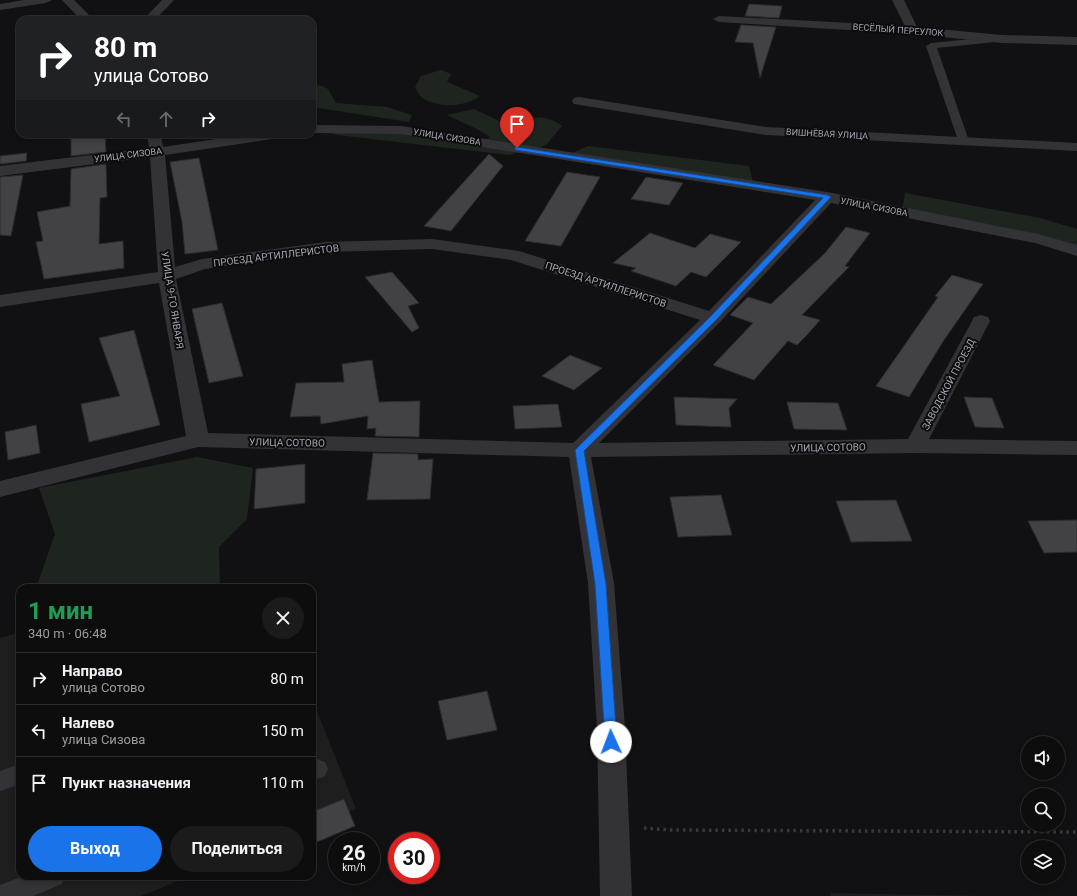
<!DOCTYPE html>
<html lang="ru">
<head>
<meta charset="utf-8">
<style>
	:root { --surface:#0d0d0e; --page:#1b1b1c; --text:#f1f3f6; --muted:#9a9c9e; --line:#2d2d2e; --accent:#1a73e8 }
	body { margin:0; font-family:Roboto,sans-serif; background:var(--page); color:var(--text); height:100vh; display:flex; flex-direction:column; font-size:15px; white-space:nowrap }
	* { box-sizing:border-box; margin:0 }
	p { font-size:13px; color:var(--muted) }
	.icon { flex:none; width:22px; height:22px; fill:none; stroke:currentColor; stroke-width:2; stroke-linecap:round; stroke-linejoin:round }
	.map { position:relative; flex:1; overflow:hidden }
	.sheet { position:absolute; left:16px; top:584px; width:300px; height:296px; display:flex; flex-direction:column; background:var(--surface); border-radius:12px; box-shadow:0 2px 6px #0003,0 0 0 1px var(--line) }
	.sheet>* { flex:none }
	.hud { position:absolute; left:16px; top:16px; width:300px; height:122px; border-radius:12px; box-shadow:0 2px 6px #0003,0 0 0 1px var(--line); background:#202124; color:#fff; overflow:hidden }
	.tools { position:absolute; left:1021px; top:736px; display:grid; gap:8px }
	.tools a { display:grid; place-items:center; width:44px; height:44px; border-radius:50%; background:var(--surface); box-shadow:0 2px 6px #0003,0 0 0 1px var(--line); font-size:20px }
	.speed { position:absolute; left:328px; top:832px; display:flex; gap:8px; font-size:20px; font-weight:700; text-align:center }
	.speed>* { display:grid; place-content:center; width:52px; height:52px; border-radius:50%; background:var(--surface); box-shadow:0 2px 6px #0003,0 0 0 1px var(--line); line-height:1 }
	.speed small { font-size:10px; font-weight:400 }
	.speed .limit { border:6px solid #d22; background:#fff; color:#111 }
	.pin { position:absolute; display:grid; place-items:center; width:34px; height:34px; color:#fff; margin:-41px -17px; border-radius:50% 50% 50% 0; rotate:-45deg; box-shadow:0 0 4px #0007 }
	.pin .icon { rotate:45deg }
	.me { position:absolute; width:44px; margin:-22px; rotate:358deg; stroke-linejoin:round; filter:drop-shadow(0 0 3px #0008) }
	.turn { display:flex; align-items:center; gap:14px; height:84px; padding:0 12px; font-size:18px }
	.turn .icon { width:52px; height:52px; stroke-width:2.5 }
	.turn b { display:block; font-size:28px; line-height:34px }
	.lanes { display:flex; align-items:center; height:38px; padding:0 12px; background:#0003; justify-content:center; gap:20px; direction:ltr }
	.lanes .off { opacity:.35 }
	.round { display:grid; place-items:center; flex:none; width:42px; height:42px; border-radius:21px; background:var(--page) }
	.summary { display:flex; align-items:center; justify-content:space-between; height:68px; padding:0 12px }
	h1 { font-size:24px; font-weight:700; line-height:30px; color:#1e9e55 }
	.button { display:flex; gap:8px; margin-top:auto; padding:8px 12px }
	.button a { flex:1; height:46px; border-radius:24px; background:var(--accent); color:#fff; font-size:16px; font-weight:700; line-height:46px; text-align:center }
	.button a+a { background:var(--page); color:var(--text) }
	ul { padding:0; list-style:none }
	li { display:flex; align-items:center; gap:12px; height:52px; padding:0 12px; border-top:1px solid var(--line) }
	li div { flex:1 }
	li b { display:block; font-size:15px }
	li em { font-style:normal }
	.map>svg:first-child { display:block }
	.built { fill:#1e1e1f }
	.green { fill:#1e251f }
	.building { fill:#414146; stroke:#2c2c2e }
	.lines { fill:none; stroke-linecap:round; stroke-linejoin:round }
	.path { stroke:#393a3e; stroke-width:3.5; stroke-dasharray:2.5 4; stroke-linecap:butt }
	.lane { fill:#333337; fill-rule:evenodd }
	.street { fill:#333337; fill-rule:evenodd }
	.route { fill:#1a73e8; stroke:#114b97 }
	.labels { text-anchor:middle; stroke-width:4; stroke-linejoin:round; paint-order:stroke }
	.far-street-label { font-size:9px; fill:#a4a8b2; stroke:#0c0c0e }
	.street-label { font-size:10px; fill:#a4a8b2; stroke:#0c0c0e }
</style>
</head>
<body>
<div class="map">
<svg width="1077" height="896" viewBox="0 0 1077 896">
	<rect width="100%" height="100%" fill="#111113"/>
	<!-- built -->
	<path class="built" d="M 20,632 L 20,876 L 190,876 L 141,896 L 0,896 L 0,638 Z
		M 312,699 L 356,809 L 312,827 Z
		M 830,893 L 987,896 L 831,896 Z"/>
	<!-- green -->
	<path class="green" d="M 441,70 L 451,74 L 447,82 L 480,96 C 466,107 440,108 424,99 C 420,97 417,91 415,87 L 421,76 Z
		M 312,82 L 328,89 L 336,103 L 387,107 L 412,115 L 409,122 L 312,107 Z
		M 474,109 L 510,126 C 529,118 543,112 562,126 L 546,145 L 509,155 L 337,135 L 332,133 L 390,131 L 487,139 L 490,137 L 481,131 L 447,115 Z
		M 588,146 L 749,166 L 753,182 L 570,154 Z
		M 905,193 L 1040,218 L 1077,229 L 1077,245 L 1004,227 L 902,210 Z
		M 197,457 L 253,468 L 247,519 L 219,547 L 220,588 L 36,588 L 55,534 L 39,488 Z"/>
	<!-- building -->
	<path class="building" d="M 749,4 L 782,6 L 779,18 L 745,16 Z
		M 741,25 L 776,27 L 760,78 L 753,43 L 735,42 Z
		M 105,134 L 106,152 L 71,156 L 71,137 Z
		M 27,153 L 26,161 L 0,164 L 0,156 Z
		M 489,154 L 503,166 L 451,231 L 424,226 Z
		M 199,158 L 218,250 L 185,254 L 182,222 L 170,162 Z
		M 106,164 L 107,197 L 100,198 L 99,244 L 123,241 L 124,268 L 44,279 L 36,242 L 43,241 L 37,212 L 70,206 L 71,169 Z
		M 567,172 L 600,177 L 561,246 L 525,241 Z
		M 23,175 L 11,236 L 0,235 L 0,177 Z
		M 646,177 L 683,183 L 669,205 L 631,199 Z
		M 846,227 L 870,233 L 845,266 L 849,267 L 802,315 L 820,320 L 807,335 L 797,345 L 788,341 L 754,380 L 713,365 L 753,323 L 730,315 L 748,297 L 771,304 L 825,253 Z
		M 650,233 L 695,248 L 710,234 L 741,242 L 706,277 L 691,272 L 676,286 L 631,271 L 636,268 L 613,263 Z
		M 392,272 L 419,303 L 408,306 L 419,328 L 412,332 L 365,277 Z
		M 952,275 L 983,284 L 944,340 L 909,397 L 876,386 L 938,297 L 935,296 Z
		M 222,303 L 243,376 L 209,383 L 192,309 Z
		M 134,330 L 160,425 L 89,442 L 81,404 L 120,396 L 99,338 Z
		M 570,355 L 602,368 L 574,390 L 542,376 Z
		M 372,360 L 379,402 L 420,401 L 419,437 L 375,436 L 376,428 L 367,429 L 368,416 L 321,424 L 320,416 L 290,417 L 296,383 L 344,382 L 342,364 Z
		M 674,397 L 737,399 L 729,408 L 731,427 L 676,425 Z
		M 964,397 L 992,398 L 1004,428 L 975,427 Z
		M 787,402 L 838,403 L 847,430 L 794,429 Z
		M 558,404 L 562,427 L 515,429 L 513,406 Z
		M 36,425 L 40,453 L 8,460 L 5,432 Z
		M 373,453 L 418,454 L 418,460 L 433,459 L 430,499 L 367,500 Z
		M 305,464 L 305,503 L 254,509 L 256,469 Z
		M 721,495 L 732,535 L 678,537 L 670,497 Z
		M 896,500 L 912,541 L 851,542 L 836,501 Z
		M 1077,520 L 1077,552 L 1044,553 L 1028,521 Z
		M 487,691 L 497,730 L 447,740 L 438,701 Z
		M 344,799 L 355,826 L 312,844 L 312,812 Z"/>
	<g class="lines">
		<!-- path -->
		<path class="path" d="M 644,828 L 671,830 L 1077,832"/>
		<!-- lane -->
		<path class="lane" d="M 1002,36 L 1005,37 L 1005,41 L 937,48 L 969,141 L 963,144 L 959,143 L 926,46 L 931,43 Z
			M 317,759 L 325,762 L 328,769 L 325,776 L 312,781 L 312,761 Z
			M 20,764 L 20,784 L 0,791 L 0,771 Z
			M 23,876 L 65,876 L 62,884 L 33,896 L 0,896 L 0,885 Z"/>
		<!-- street -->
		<path class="street" d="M 24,0 L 52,0 L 46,3 L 0,10 L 0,4 Z
			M 62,0 L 74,0 L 94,20 L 81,20 Z
			M 162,0 L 174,0 L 155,20 L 143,20 Z
			M 892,0 L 904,0 L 917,27 L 1002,35 L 1077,37 L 1077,45 L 1002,43 L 913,34 L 719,22 L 713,19 L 719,16 L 905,26 Z
			M 579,97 L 766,127 L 1077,143 L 1077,151 L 766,135 L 574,104 L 572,101 L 574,98 Z
			M 312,125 L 401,126 L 827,192 L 1038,234 L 1077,245 L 1077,256 L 1035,243 L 831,203 L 720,322 L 599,443 L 908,439 L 972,321 L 974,317 L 981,315 L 988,317 L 990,321 L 929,439 L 1077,441 L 1077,455 L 915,453 L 591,457 L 614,583 L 625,728 L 632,896 L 600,896 L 597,728 L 588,583 L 569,457 L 198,447 L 0,497 L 0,481 L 186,436 L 159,283 L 0,307 L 0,295 L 158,272 L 150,157 L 0,176 L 0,166 L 149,148 L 147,134 L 161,134 L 163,147 L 249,134 L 286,134 L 284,137 L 279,138 L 165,155 L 175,267 L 202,259 L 326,242 L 432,239 L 519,251 L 709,311 L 815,200 L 401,134 L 312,133 ZM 432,249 L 511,260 L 700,320 L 573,443 L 208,433 L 176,279 L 205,269 L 326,252 Z"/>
	</g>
	<!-- route -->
	<path class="route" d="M 517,147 L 827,195 L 831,197 L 716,320 L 584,451 L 606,584 L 617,742 L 616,746 L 611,747 L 607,746 L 605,742 L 595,584 L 575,450 L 710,317 L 823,198 L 515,150 L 515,147 Z"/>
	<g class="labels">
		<!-- far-street labels -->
		<g class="far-street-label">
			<text transform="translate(898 30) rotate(4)" y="3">ВЕСЁЛЫЙ ПЕРЕУЛОК</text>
			<text transform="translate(827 134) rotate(3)" y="3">ВИШНЁВАЯ УЛИЦА</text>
			<text transform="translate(447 137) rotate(9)" y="3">УЛИЦА СИЗОВА</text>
			<text transform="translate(128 155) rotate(-7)" y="3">УЛИЦА СИЗОВА</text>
			<text transform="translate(874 207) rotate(11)" y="3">УЛИЦА СИЗОВА</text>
		</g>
		<!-- street labels -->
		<g class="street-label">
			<text transform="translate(276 255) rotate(-7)" y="4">ПРОЕЗД АРТИЛЛЕРИСТОВ</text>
			<text transform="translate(606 284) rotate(18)" y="4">ПРОЕЗД АРТИЛЛЕРИСТОВ</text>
			<text transform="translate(173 300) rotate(81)" y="4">УЛИЦА 9-ГО ЯНВАРЯ</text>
			<text transform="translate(948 384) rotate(-62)" y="4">ЗАВОДСКОЙ ПРОЕЗД</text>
			<text transform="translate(287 442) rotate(1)" y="4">УЛИЦА СОТОВО</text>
			<text transform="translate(828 447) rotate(-1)" y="4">УЛИЦА СОТОВО</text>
		</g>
	</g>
</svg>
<div class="tools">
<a><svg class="icon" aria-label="sound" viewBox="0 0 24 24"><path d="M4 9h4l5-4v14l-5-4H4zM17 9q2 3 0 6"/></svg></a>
<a><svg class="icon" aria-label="search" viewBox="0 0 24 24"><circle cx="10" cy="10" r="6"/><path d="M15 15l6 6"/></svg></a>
<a><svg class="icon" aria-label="layers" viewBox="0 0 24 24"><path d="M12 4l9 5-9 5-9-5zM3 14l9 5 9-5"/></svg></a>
</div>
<div class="speed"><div>26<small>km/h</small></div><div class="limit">30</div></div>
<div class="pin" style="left:517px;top:148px;background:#d93025"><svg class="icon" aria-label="arrive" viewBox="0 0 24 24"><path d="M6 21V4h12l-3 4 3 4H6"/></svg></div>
<svg class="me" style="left:611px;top:742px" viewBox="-20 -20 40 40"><circle r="19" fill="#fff"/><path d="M0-13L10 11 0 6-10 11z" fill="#1a73e8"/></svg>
<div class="hud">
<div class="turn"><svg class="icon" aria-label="right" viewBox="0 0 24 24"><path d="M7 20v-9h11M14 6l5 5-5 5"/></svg><div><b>80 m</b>улица Сотово</div></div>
<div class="lanes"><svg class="icon off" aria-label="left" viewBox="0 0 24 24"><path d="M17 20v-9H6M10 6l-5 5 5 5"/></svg><svg class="icon off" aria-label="ahead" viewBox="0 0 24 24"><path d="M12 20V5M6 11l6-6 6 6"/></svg><svg class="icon" aria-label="right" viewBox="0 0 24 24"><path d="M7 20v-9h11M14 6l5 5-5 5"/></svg></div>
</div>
<section class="sheet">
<div class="summary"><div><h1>1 мин</h1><p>340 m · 06:48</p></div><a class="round"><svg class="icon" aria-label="close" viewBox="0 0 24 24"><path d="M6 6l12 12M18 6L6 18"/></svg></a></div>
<ul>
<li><svg class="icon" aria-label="right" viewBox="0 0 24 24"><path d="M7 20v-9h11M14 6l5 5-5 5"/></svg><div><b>Направо</b><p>улица Сотово</p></div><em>80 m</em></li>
<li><svg class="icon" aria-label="left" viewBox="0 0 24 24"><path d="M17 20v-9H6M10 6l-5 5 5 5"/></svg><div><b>Налево</b><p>улица Сизова</p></div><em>150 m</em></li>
<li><svg class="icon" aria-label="arrive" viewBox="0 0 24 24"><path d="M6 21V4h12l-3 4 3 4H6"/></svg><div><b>Пункт назначения</b></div><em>110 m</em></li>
</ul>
<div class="button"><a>Выход</a><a>Поделиться</a></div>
</section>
</div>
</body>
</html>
